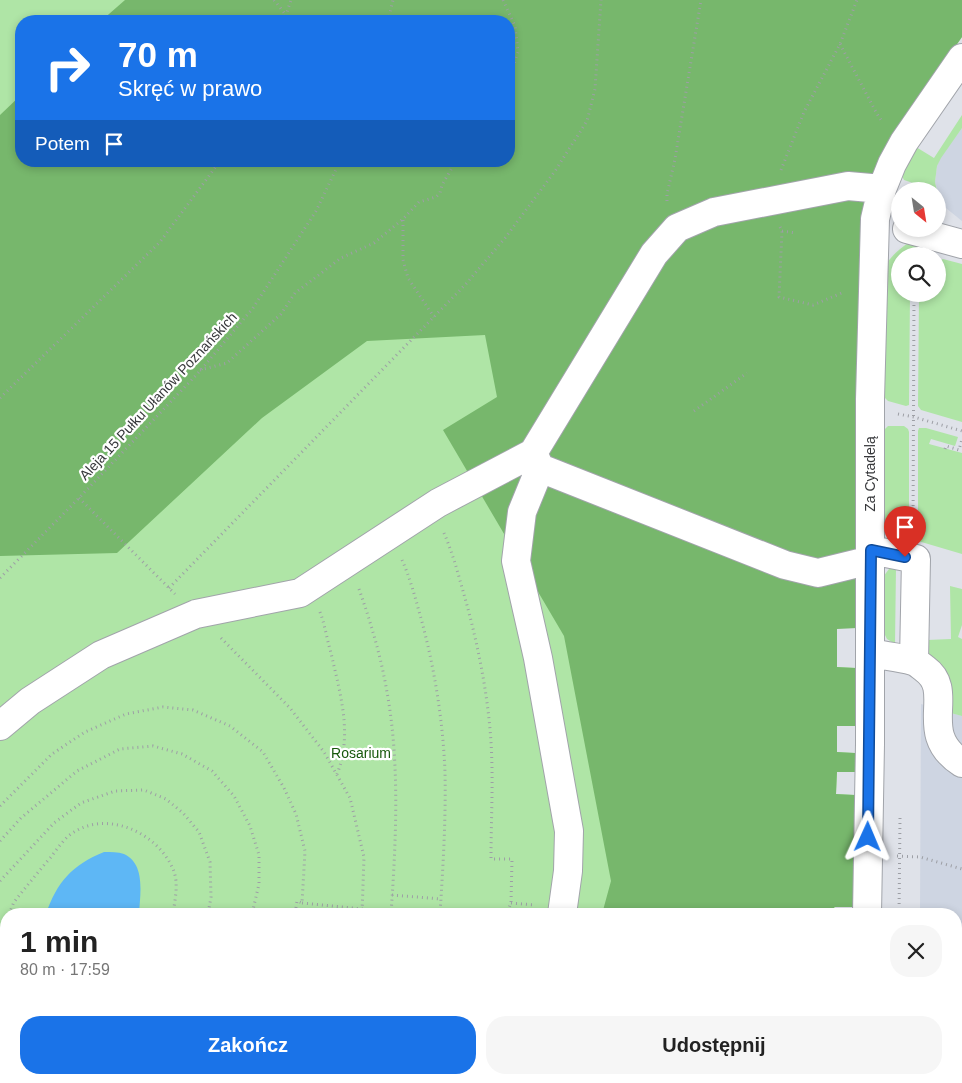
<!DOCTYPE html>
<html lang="pl">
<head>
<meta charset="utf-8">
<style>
	:root { --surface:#fff; --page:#f6f6f6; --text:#222; --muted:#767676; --accent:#1a73e8 }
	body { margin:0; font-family:Helvetica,sans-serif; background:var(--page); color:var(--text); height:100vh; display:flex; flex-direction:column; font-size:19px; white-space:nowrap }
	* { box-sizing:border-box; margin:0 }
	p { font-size:16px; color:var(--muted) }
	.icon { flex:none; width:28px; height:28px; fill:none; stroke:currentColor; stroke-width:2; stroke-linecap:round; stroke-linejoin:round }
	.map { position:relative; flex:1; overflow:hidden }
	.details { position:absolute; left:0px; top:908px; width:962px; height:176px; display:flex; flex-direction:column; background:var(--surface); border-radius:20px 20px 0 0; box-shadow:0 2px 8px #0003 }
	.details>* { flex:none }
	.banner { position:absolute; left:15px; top:15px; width:500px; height:152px; border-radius:20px; box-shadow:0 2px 8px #0003; background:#1a73e8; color:#fff; overflow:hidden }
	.needle { width:32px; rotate:150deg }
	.buttons { position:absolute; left:891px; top:182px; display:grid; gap:10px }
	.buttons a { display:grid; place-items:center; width:55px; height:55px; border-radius:50%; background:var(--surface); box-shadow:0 2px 8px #0003; font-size:25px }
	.pin { position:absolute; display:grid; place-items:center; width:42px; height:42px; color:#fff; margin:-51px -21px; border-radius:50% 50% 50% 0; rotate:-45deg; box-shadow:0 0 5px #0007 }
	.pin .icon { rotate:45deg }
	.me { position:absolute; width:55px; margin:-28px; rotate:1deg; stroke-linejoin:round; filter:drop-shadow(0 0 4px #0008) }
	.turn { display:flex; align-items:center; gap:18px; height:105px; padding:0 20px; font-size:22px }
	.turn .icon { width:65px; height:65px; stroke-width:2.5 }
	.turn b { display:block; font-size:35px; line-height:42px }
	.then { display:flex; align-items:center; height:48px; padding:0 20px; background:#0003; gap:10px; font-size:19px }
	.round { display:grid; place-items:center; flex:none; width:52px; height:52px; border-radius:20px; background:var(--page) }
	.headline { display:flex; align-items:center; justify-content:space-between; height:85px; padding:0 20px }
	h1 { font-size:30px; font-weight:800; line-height:38px }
	.primary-button { display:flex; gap:10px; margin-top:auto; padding:10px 20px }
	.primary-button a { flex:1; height:58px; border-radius:20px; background:var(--accent); color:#fff; font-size:20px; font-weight:800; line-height:58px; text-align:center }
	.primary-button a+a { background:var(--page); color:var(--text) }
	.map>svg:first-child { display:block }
	.built { fill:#ced5e2 }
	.green { fill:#afe5a6; fill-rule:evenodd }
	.forest { fill:#77b76c }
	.water { fill:#5eb7f5 }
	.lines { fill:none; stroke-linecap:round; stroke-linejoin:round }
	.minor-casing { stroke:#a1a4aa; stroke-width:30 }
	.path { stroke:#9d9fa5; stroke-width:3; stroke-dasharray:1 4; stroke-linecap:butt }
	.minor { stroke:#fff; stroke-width:28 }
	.route-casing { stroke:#114b97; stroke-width:12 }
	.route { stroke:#1a73e8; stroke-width:9 }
	.labels { text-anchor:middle; stroke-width:4.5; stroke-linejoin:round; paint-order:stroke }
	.street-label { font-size:14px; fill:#37383b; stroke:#fff }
	.park-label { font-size:14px; fill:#17580b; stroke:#fff }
</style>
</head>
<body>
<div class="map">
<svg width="962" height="1083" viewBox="0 0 962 1083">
	<rect width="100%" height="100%" fill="#dfe2e9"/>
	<!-- built -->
	<path class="built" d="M 962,128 L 962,221 L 941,204 L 935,182 L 937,166 L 940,158 Z
		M 921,704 L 962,716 L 962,1083 L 919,1083 L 919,1078 L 956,1078 L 956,914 L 920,914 Z"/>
	<!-- green -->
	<path class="green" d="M 0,0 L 962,0 L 962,37 L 885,147 L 874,171 L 864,207 L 837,629 L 837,667 L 856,668 L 856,726 L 837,726 L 837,752 L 855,753 L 855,772 L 837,772 L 836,794 L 855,795 L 854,907 L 835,907 L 835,914 L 6,914 L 6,1078 L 834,1078 L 834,1083 L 0,1083 ZM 21,21 L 509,21 L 509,161 L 21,161 Z
		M 962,115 L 962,128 L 941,158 L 937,166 L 935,182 L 937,191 L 911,191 L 913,183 L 904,180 L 902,176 L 916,147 L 934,158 Z
		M 910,242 L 934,246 L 927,256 L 900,256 L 900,294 L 910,294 L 909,405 L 906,406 L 888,401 L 884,397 L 885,266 C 892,255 899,249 910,242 Z
		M 943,259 L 962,264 L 962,422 L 921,410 L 918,406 L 919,294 L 938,294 L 938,261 Z
		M 888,426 L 904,426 L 908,429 L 909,432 L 909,539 C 895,535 886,533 883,518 L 884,430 Z
		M 919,428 L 926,428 L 958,437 L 955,446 L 931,439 L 929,444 L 962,453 L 962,554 L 918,541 L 918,431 Z
		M 896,567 L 895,644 L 887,639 L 883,631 L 883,577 L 889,569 Z
		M 950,586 L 962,589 L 962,625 L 958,637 L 962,639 L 962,716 L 947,712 L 923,660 L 927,640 L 951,639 Z
		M 956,978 L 962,979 L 962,1083 L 929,1083 L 929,1078 L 956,1078 Z"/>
	<!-- forest -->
	<path class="forest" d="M 125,0 L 962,0 L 962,37 L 885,147 L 874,171 L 864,207 L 857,628 L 837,629 L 837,667 L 856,668 L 856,726 L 837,726 L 837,752 L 855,753 L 855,772 L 837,772 L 836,794 L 855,795 L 854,907 L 834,907 L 834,914 L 602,914 L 611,881 L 564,636 L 443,430 L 497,397 L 485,335 L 367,341 L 262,418 L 117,553 L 0,556 L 0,115 L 21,95 L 21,161 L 509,161 L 509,21 L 101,21 Z
		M 559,1078 L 832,1078 L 832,1083 L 558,1083 Z"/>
	<!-- water -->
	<path class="water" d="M 104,852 C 111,852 118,852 124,854 C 146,864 140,895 139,914 L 46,914 C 57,882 72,865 104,852 Z
		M 6,973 L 6,1078 L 85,1078 L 82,1083 L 0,1083 L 0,979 Z"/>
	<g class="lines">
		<!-- minor casing -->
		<g class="minor-casing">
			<path id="minor" d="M 907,229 L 962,244
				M 533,453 L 540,468 L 522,512 L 516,561 L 538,658 L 569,831 L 568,871 L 562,914
				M 540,468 L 785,565 L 818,573 L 871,560
				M 871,550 L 916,559 L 914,661
				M 870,653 C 884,656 899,657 913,661 C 917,662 921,666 925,669 C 957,692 915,733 962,763
				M 0,726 L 30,701 L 101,655 L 196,614 L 300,593 L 438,503 L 533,453 L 654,254 L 677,228 L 714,212 L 848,186 L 882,189
				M 867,914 L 870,744 L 870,399 L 875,219 L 882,189 L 892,164 L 904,142 L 962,58
				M 522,1083 L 523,1078
				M 865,1083 L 865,1078"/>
		</g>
		<!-- path -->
		<path class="path" d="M 274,0 L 286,15
			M 503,0 L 515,26 L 518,52 L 509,80
			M 284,21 L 291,0
			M 388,21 L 393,0
			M 840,44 L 877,114 L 883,123
			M 781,170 L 804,112 L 840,44 L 857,0
			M 667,201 L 667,194 L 675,159 L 701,0
			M 403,220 L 403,260 L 408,278 L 434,317
			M 780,227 L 782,231 L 779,297 L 813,305 L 844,292
			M 782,231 L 796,233
			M 200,370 L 227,363 L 281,314 L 295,293 L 341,258 L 374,243 L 403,219 L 419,202 L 436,197 L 440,193 L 442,185 L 456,161
			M 0,398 L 160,242 L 220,161
			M 694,411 L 747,373
			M 898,414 L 914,417 L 962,431
			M 945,449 L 946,446 L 959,450 L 962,439
			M 79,498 L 175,594
			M 913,531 L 914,294
			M 444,533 C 453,554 459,577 465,598 C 477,641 486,685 490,729 C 494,772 491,816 491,859 L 512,859 L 511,903 L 508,910 L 504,914
			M 402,560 C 411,580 416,601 422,622 C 435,671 443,722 445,772 C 446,819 443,867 440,914
			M 0,578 L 79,498 L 200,371 L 253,308 L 316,211 L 340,161
			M 169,588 L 465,285 L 505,238 L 555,171 L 587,121 L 595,89 L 601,0
			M 359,589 C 371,623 381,657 387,692 C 400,764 396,841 391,914
			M 320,612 C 325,625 327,640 331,653 C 340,693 353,735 337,774
			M 221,638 L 290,708 L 324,752 L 350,798 L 364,857 L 362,914
			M 0,806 L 52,754 L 85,732 L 126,714 L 163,707 L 193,710 L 230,726 L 263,752 L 284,788 L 296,814 L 305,851 L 302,903 L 297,901 L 295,914
			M 0,841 L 21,818 L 77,771 L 120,749 L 153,746 L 182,754 L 212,771 L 234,796 L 250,826 L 259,855 L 259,884 L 252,914
			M 897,856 L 920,857 L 962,869
			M 0,881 L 54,823 L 81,803 L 115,791 L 144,790 L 166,799 L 183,813 L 199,832 L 210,862 L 211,897 L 208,914
			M 392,895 L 441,899
			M 302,903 L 363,909
			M 511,903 L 535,905
			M 9,914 L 14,902 C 26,887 38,872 51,857 C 57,849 63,840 71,834 C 106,809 157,832 173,869 C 179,883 175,899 173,914
			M 899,914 L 900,818
			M 0,938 L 6,922
			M 637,1078 L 640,1083
			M 125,1083 L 128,1078
			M 216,1083 L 217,1078
			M 280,1083 L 281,1078
			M 326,1083 L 328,1078
			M 376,1083 L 378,1078
			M 436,1083 L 437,1078
			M 461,1083 L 461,1078"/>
		<!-- minor -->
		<use href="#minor" class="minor"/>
	</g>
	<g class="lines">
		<!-- route casing -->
		<g class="route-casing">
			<path id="route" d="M 868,837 L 871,550 L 905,557"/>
		</g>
		<!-- route -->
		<use href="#route" class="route"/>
	</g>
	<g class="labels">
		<!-- street labels -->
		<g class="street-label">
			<text transform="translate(158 396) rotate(-47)" y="5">Aleja 15 Pułku Ułanów Poznańskich</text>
			<text transform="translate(870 474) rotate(-90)" y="5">Za Cytadelą</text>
		</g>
		<!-- park labels -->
		<g class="park-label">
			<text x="361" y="758">Rosarium</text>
		</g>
	</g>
</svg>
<div class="buttons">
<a><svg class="needle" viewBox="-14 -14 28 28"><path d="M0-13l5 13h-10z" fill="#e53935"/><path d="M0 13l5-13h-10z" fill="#767676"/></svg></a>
<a><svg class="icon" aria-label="search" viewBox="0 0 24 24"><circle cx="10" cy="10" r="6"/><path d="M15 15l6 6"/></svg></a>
</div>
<div class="pin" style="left:905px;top:557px;background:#d93025"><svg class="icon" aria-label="arrive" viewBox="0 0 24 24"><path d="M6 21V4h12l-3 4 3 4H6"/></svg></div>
<svg class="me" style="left:868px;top:837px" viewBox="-20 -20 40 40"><path d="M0-17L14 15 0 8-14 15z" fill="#1a73e8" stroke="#fff" stroke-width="4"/></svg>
<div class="banner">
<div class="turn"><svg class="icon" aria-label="right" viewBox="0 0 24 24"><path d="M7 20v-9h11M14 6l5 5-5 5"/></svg><div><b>70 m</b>Skręć w prawo</div></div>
<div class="then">Potem<svg class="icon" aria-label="arrive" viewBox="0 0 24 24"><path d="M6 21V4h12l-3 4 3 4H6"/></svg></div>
</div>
<section class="details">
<div class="headline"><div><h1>1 min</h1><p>80 m · 17:59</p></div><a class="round"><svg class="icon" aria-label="close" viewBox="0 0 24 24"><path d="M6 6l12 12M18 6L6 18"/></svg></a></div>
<div class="primary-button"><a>Zakończ</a><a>Udostępnij</a></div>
</section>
</div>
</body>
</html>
